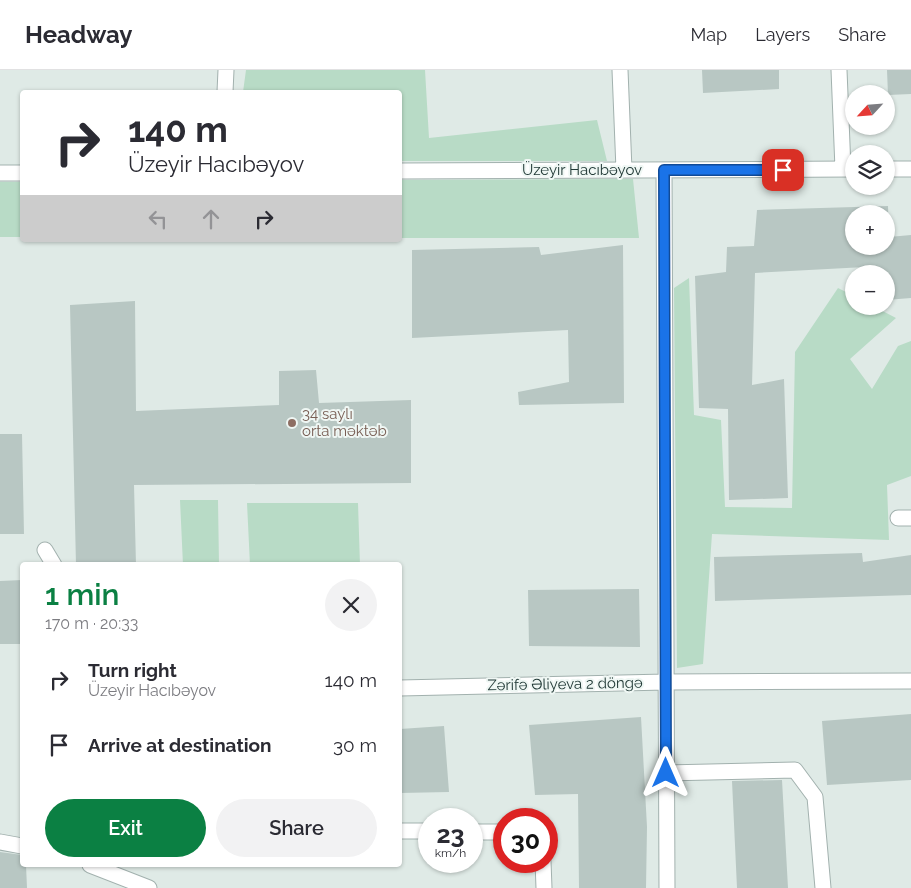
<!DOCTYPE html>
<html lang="en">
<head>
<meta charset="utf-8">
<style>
	:root { --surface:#fff; --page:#f2f2f3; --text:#2b2b33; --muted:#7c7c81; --line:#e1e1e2; --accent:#0b8043 }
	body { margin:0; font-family:Raleway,sans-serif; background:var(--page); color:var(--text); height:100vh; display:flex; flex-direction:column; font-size:19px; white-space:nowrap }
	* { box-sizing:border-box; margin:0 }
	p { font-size:16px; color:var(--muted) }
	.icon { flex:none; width:28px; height:28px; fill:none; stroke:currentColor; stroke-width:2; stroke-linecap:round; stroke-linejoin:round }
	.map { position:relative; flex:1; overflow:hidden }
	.drawer { position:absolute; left:20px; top:492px; width:382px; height:305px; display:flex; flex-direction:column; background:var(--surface); border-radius:5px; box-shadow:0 1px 4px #0004 }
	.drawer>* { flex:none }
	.top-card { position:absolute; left:20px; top:20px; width:382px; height:152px; border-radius:5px; box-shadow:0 1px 4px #0004; background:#fff; color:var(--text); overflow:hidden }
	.needle { width:32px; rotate:244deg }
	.buttons { position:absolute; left:845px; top:15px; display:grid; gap:10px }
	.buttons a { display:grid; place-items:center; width:50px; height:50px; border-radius:50%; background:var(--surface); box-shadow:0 1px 4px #0004; font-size:25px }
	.speed { position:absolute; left:418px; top:738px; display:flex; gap:10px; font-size:25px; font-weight:700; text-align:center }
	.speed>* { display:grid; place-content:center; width:65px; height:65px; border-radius:50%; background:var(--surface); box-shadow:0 1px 4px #0004; line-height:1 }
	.speed small { font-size:12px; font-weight:400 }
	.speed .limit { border:8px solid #d22; background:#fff; color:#111 }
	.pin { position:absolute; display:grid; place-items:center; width:42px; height:42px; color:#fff; margin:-21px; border-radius:10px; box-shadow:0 2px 8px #0006 }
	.me { position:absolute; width:55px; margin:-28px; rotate:0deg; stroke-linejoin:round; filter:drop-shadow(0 0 4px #0008) }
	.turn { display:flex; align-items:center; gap:18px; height:105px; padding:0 25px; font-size:22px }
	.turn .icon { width:65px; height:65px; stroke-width:2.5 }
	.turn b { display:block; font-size:35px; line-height:42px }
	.lanes { display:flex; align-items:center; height:48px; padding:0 25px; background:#0003; justify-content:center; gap:25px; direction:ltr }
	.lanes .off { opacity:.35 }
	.round { display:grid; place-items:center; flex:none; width:52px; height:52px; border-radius:26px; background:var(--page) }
	.head { display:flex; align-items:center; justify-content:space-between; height:85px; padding:0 25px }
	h1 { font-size:30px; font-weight:600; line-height:38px; color:var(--accent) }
	.button { display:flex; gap:10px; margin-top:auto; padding:10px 25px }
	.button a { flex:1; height:58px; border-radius:30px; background:var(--accent); color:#fff; font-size:20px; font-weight:600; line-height:58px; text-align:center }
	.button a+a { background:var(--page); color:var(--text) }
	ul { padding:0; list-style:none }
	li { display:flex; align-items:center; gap:15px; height:65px; padding:0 25px }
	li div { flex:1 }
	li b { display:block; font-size:19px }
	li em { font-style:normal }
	header { display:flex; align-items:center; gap:30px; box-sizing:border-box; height:70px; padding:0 25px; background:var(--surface); border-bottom:1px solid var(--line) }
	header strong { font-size:24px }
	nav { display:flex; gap:28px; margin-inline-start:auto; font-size:18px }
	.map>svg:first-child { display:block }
	.green { fill:#b8dbc6 }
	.building { fill:#b8c7c3; fill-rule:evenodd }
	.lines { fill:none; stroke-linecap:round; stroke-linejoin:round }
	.minor-casing { stroke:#a2b1ae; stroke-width:17 }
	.minor { stroke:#fff; stroke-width:15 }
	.route-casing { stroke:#114b97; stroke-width:12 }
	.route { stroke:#1a73e8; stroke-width:9 }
	.education-dot { fill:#8d6e63; stroke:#eff7f4; stroke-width:2 }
	.labels { text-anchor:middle; stroke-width:4; stroke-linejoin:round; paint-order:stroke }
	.street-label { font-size:15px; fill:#213936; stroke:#eff7f4 }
	.education-label { font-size:15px; fill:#785e54; stroke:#eff7f4; text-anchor:start }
</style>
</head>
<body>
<header>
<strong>Headway</strong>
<nav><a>Map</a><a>Layers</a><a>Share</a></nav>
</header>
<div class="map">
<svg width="911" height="818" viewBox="0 0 911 818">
	<rect width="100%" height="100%" fill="#dfeae6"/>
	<!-- green -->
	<path class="green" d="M 246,0 L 425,0 L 429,68 L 597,50 L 607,91 L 400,91 L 400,22 L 243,22 Z
		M 633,109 L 639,168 L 400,168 L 400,110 Z
		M 0,112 L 22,112 L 22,167 L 0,167 Z
		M 689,208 L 694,345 L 721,350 L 725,437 L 792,438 L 795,282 L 838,218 L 854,226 L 854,236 L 873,236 L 896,248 L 850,289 L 872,319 L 898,276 L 911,271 L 911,406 L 887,415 L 889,470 L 712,464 L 703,594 L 677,598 L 674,218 Z
		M 180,430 L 218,430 L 219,495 L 183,495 Z
		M 247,433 L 358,433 L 360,495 L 250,495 Z"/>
	<!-- building -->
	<path class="building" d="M 702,0 L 779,0 L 779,19 L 703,23 Z
		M 887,0 L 911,0 L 911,24 L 888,25 Z
		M 888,136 L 889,167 L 911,165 L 911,228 L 886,230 L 886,204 L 865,204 L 865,197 L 755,203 L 752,315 L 784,309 L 788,428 L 729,430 L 728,339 L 699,338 L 695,206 L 726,202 L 727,177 L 754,176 L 757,140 ZM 854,144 L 886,144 L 886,176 L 854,176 Z
		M 623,175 L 624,333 L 519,335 L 518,322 L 569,312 L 568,260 L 412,268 L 412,180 L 539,177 L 541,185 Z
		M 135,231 L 136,341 L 279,335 L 279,301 L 316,300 L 319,333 L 411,330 L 411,413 L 134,415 L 136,495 L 76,495 L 70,235 Z
		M 0,364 L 22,364 L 24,464 L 0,464 Z
		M 862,483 L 863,492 L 911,485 L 911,525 L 715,531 L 714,487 Z
		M 22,510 L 22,574 L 0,574 L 0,511 Z
		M 639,519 L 640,577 L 529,576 L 528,520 Z
		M 911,644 L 911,710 L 827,715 L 822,651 Z
		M 641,647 L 647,757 L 646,818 L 579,818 L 578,724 L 535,725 L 529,655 Z
		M 444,656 L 449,722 L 400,723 L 400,659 Z
		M 782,710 L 788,818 L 737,818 L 732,711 Z
		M 0,782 L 22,785 L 22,795 L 26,795 L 27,818 L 0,818 Z"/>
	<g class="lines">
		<!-- minor casing -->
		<g class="minor-casing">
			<path id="minor" d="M 620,0 L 624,100
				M 839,0 L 843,99
				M 225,22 L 226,0
				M 886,99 L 911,99
				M 664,100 L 667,818
				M 400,101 L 854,99
				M 0,103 L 22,103
				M 898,448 L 911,448
				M 45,480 L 54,495
				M 400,618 L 666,612 L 911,611
				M 666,703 L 795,700 L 815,727 L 823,818
				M 400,761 L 429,761
				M 471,762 L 504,762
				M 0,772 L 22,776
				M 543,791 L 544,818
				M 90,795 L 149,818"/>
		</g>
		<!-- minor -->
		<use href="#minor" class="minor"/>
	</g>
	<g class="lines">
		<!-- route casing -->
		<g class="route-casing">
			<path id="route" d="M 666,703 L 664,100 L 783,100"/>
		</g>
		<!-- route -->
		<use href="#route" class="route"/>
	</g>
	<!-- markers -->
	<circle class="education-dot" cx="292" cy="353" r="5"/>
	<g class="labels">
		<!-- street labels -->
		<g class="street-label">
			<text x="582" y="105">Üzeyir Hacıbəyov</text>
			<text transform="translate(565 614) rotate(-1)" y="5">Zərifə Əliyeva 2 döngə</text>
		</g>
		<!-- education labels -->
		<g class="education-label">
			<text x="302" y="349">34 saylı<tspan x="302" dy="17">orta məktəb</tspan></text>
		</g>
	</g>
</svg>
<div class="buttons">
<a><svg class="needle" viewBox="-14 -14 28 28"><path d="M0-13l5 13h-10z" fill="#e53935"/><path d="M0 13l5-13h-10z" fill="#7c7c81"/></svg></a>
<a><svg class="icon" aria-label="layers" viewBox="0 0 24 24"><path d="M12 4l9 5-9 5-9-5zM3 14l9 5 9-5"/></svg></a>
<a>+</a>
<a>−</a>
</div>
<div class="speed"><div>23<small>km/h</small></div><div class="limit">30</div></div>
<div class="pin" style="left:783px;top:100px;background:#d93025"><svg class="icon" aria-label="arrive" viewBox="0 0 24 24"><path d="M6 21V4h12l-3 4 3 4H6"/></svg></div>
<svg class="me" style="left:666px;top:703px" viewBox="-20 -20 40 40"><path d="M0-17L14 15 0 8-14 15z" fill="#1a73e8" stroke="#fff" stroke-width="4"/></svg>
<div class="top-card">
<div class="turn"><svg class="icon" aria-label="right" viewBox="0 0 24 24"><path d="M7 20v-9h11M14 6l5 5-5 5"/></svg><div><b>140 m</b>Üzeyir Hacıbəyov</div></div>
<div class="lanes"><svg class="icon off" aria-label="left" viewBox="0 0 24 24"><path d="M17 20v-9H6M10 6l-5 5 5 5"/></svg><svg class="icon off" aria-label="ahead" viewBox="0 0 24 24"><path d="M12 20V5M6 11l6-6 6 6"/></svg><svg class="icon" aria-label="right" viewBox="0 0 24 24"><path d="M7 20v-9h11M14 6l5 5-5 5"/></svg></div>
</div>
<section class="drawer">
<div class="head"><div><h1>1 min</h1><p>170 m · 20:33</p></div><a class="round"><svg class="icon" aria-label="close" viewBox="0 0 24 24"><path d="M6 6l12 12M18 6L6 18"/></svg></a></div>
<ul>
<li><svg class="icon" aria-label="right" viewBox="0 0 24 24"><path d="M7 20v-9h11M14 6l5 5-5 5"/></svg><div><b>Turn right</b><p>Üzeyir Hacıbəyov</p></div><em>140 m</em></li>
<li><svg class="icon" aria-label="arrive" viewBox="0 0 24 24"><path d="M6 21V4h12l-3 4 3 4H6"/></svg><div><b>Arrive at destination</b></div><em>30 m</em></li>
</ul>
<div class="button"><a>Exit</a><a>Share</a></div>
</section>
</div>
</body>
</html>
